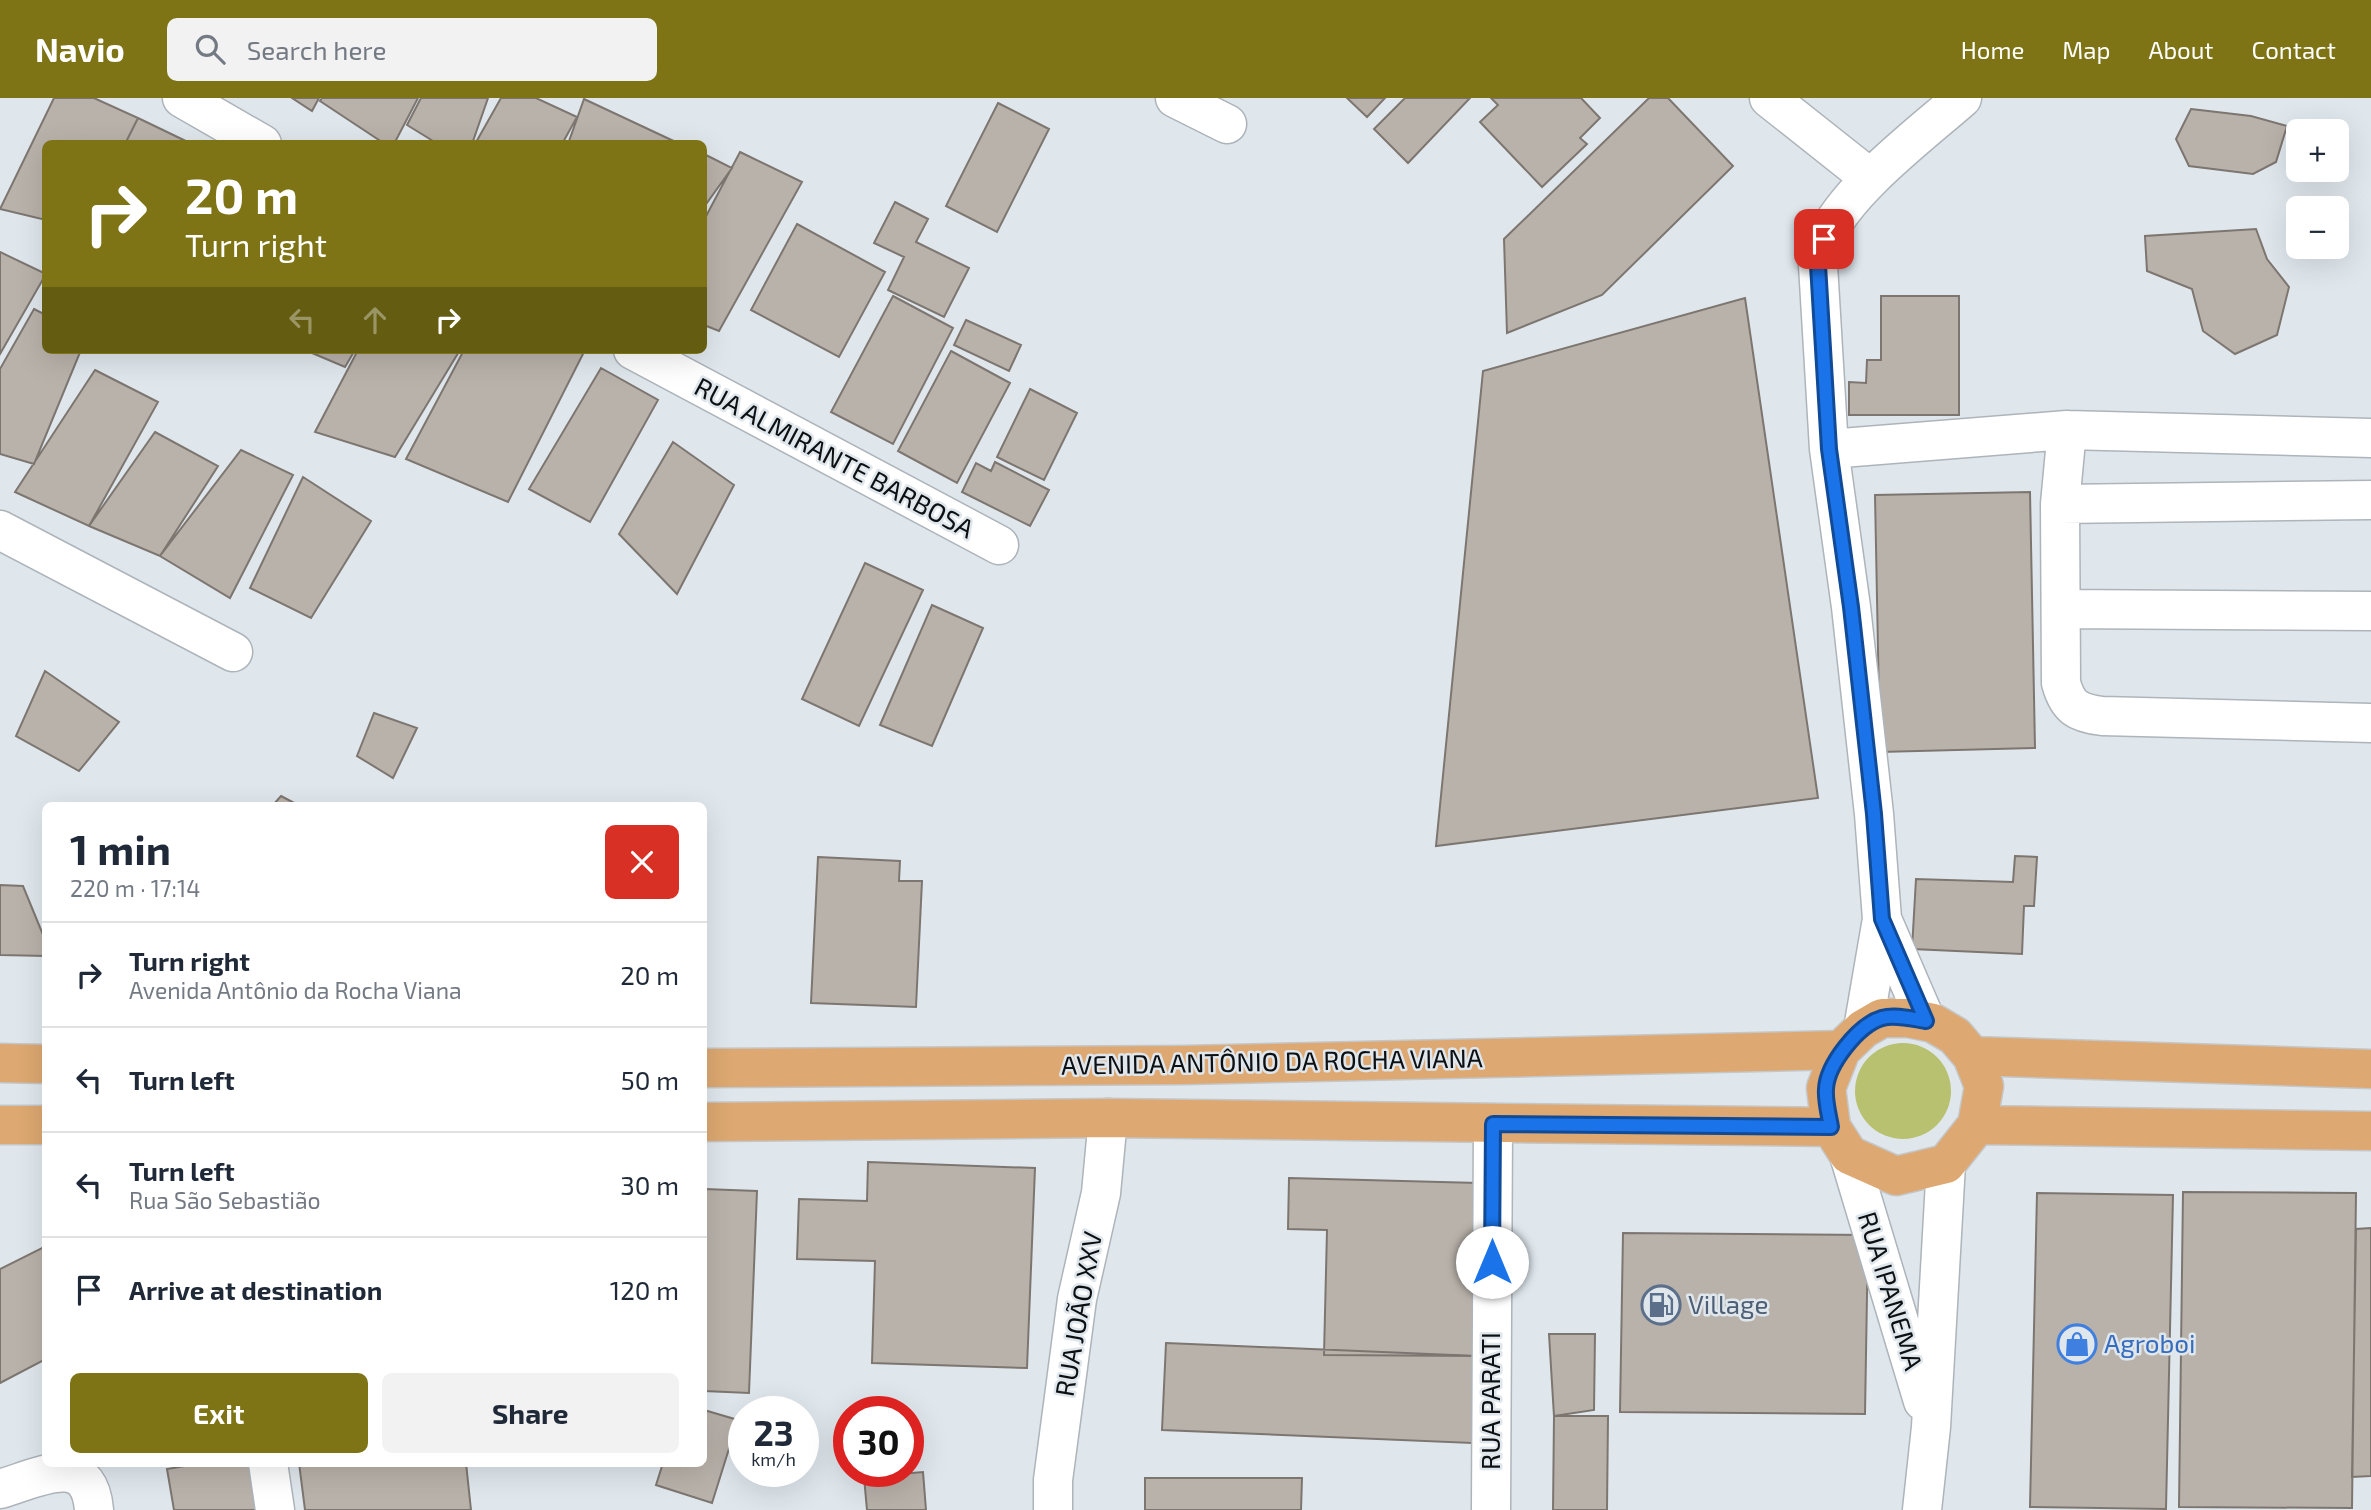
<!DOCTYPE html>
<html lang="en">
<head>
<meta charset="utf-8">
<style>
	:root { --surface:#fff; --page:#f2f2f3; --text:#1f2937; --muted:#747a83; --line:#e0e1e3; --accent:#7e7416 }
	body { margin:0; font-family:"Exo 2",sans-serif; background:var(--page); color:var(--text); height:100vh; display:flex; flex-direction:column; font-size:26px; white-space:nowrap }
	* { box-sizing:border-box; margin:0 }
	p { font-size:23px; color:var(--muted) }
	.icon { flex:none; width:38px; height:38px; fill:none; stroke:currentColor; stroke-width:2; stroke-linecap:round; stroke-linejoin:round }
	.map { position:relative; flex:1; overflow:hidden }
	.sheet { position:absolute; left:42px; top:704px; width:665px; height:665px; display:flex; flex-direction:column; background:var(--surface); border-radius:10px; box-shadow:0 7px 28px #0002 }
	.sheet>* { flex:none }
	.top-card { position:absolute; left:42px; top:42px; width:665px; height:214px; border-radius:10px; box-shadow:0 7px 28px #0002; background:#7e7416; color:#fff; overflow:hidden }
	.buttons { position:absolute; left:2286px; top:21px; display:grid; gap:14px }
	.buttons a { display:grid; place-items:center; width:63px; height:63px; border-radius:10px; background:var(--surface); box-shadow:0 7px 28px #0002; font-size:35px }
	.speed { position:absolute; left:728px; top:1298px; display:flex; gap:14px; font-size:35px; font-weight:700; text-align:center }
	.speed>* { display:grid; place-content:center; width:91px; height:91px; border-radius:50%; background:var(--surface); box-shadow:0 7px 28px #0002; line-height:1 }
	.speed small { font-size:18px; font-weight:400 }
	.speed .limit { border:10px solid #d22; background:#fff; color:#111 }
	.pin { position:absolute; display:grid; place-items:center; width:60px; height:60px; color:#fff; margin:-30px; border-radius:14px; box-shadow:0 4px 10px #0006 }
	.me { position:absolute; width:77px; margin:-38px; rotate:0deg; stroke-linejoin:round; filter:drop-shadow(0 0 5px #0008) }
	.turn { display:flex; align-items:center; gap:24px; height:147px; padding:0 28px; font-size:32px }
	.turn .icon { width:91px; height:91px; stroke-width:2.5 }
	.turn b { display:block; font-size:49px; line-height:60px }
	.lanes { display:flex; align-items:center; height:66px; padding:0 28px; background:#0003; justify-content:center; gap:35px; direction:ltr }
	.lanes .off { opacity:.35 }
	.round { display:grid; place-items:center; flex:none; width:74px; height:74px; border-radius:10px; background:var(--page) }
	.head { display:flex; align-items:center; justify-content:space-between; height:119px; padding:0 28px }
	h1 { font-size:42px; font-weight:700; line-height:52px }
	.button { display:flex; gap:14px; margin-top:auto; padding:14px 28px }
	.button a { flex:1; height:80px; border-radius:10px; background:var(--accent); color:#fff; font-size:28px; font-weight:700; line-height:80px; text-align:center }
	.button a+a { background:var(--page); color:var(--text) }
	ul { padding:0; list-style:none }
	li { display:flex; align-items:center; gap:21px; height:105px; padding:0 28px; border-top:2px solid var(--line) }
	li div { flex:1 }
	li b { display:block; font-size:26px }
	li em { font-style:normal }
	header { display:flex; align-items:center; gap:42px; box-sizing:border-box; height:98px; padding:0 35px; background:var(--accent); color:#fff }
	header strong { font-size:33px }
	nav { display:flex; gap:38px; margin-inline-start:auto; font-size:24px }
	.search { width:490px; height:63px; background:var(--page); display:flex; align-items:center; gap:18px; box-sizing:border-box; padding:0 24px; border-radius:10px; color:var(--muted); font-size:26px }
	.map>svg:first-child { display:block }
	.green { fill:#b8c16f }
	.building { fill:#b9b2ab; stroke:#7d7670; stroke-width:2 }
	.lines { fill:none; stroke-linecap:round; stroke-linejoin:round }
	.minor-casing { stroke:#adb4ba; stroke-width:41 }
	.major-casing { stroke:#c5c6c6; stroke-width:41 }
	.minor { stroke:#fff; stroke-width:38 }
	.major { stroke:#dda871; stroke-width:38 }
	.route-casing { stroke:#114b97; stroke-width:18 }
	.route { stroke:#1a73e8; stroke-width:12 }
	.labels { text-anchor:middle; stroke-width:5; stroke-linejoin:round; paint-order:stroke }
	.street-label { font-size:26px; fill:#0d1012; stroke:#dfe7ed }
	.service-label { font-size:26px; fill:#4e5e75; stroke:#dfe7ed; text-anchor:start }
	.shop-label { font-size:26px; fill:#366cbe; stroke:#dfe7ed; text-anchor:start }
</style>
</head>
<body>
<header>
<strong>Navio</strong>
<div class="search"><svg class="icon" aria-label="search" viewBox="0 0 24 24"><circle cx="10" cy="10" r="6"/><path d="M15 15l6 6"/></svg>Search here</div>
<nav><a>Home</a><a>Map</a><a>About</a><a>Contact</a></nav>
</header>
<div class="map">
<svg width="2371" height="1412" viewBox="0 0 2371 1412">
	<rect width="100%" height="100%" fill="#dfe7ed"/>
	<!-- green -->
	<path class="green" d="M1855 993a48 48 0 1 1 96 0a48 48 0 1 1-96 0Z"/>
	<!-- building -->
	<path class="building" d="M 54,0 L 94,0 L 138,20 L 125,46 L 46,46 L 46,122 L 0,111 Z
		M 292,0 L 319,0 L 312,13 Z
		M 322,0 L 418,0 L 394,46 L 385,46 L 320,3 Z
		M 421,0 L 488,0 L 472,46 L 438,46 L 407,27 Z
		M 501,0 L 536,0 L 577,19 L 562,46 L 475,46 Z
		M 1347,0 L 1385,0 L 1367,19 Z
		M 1405,0 L 1470,0 L 1408,65 L 1374,31 Z
		M 1491,0 L 1581,0 L 1600,20 L 1580,40 L 1587,46 L 1542,89 L 1480,24 L 1498,7 Z
		M 1649,0 L 1668,0 L 1733,68 L 1602,197 L 1507,235 L 1504,141 Z
		M 584,1 L 680,46 L 568,46 Z
		M 998,5 L 1049,31 L 997,134 L 946,108 Z
		M 2191,11 L 2251,18 L 2287,28 L 2276,64 L 2253,76 L 2189,68 L 2176,41 Z
		M 138,20 L 192,46 L 125,46 Z
		M 740,54 L 802,84 L 719,233 L 704,227 L 704,122 Z
		M 704,56 L 732,70 L 704,109 Z
		M 895,104 L 928,121 L 916,144 L 969,170 L 944,219 L 888,192 L 904,159 L 874,145 Z
		M 797,126 L 885,174 L 839,259 L 751,212 Z
		M 2256,131 L 2267,161 L 2289,189 L 2277,237 L 2235,256 L 2203,233 L 2192,191 L 2147,173 L 2145,138 Z
		M 0,154 L 46,176 L 0,256 Z
		M 893,198 L 953,230 L 893,346 L 831,314 Z
		M 1881,198 L 1959,198 L 1959,317 L 1849,317 L 1849,284 L 1866,285 L 1867,262 L 1881,262 Z
		M 1745,200 L 1818,700 L 1436,748 L 1483,273 Z
		M 34,211 L 46,217 L 46,252 L 81,252 L 34,366 L 0,356 L 0,271 Z
		M 966,222 L 1021,247 L 1009,273 L 954,247 Z
		M 305,252 L 355,252 L 345,269 Z
		M 358,252 L 460,252 L 395,359 L 315,334 Z
		M 464,252 L 585,252 L 508,404 L 406,361 Z
		M 951,253 L 1010,285 L 957,385 L 898,353 Z
		M 601,270 L 658,302 L 590,424 L 529,391 Z
		M 95,272 L 158,304 L 89,428 L 15,394 Z
		M 1030,291 L 1077,315 L 1044,382 L 997,359 Z
		M 155,334 L 218,368 L 160,458 L 89,428 Z
		M 673,344 L 734,387 L 677,496 L 619,436 Z
		M 241,352 L 293,377 L 230,500 L 160,458 Z
		M 995,364 L 1049,392 L 1030,428 L 962,394 L 976,365 L 991,373 Z
		M 303,379 L 371,423 L 311,520 L 250,490 Z
		M 2030,394 L 2035,650 L 1880,654 L 1875,397 Z
		M 865,465 L 923,492 L 859,628 L 802,601 Z
		M 932,507 L 983,530 L 932,648 L 880,627 Z
		M 45,573 L 119,624 L 79,673 L 16,638 Z
		M 374,615 L 417,630 L 393,680 L 357,658 Z
		M 281,698 L 298,707 L 273,707 Z
		M 2015,758 L 2037,759 L 2034,808 L 2024,808 L 2022,856 L 1912,851 L 1916,781 L 2013,784 Z
		M 818,759 L 900,763 L 899,783 L 922,783 L 916,909 L 811,905 Z
		M 0,787 L 23,788 L 46,844 L 46,858 L 0,857 Z
		M 868,1064 L 1035,1070 L 1027,1270 L 872,1265 L 875,1163 L 797,1161 L 799,1101 L 867,1103 Z
		M 1289,1080 L 1478,1085 L 1476,1258 L 1324,1257 L 1327,1132 L 1288,1131 Z
		M 704,1091 L 757,1093 L 749,1295 L 704,1293 Z
		M 2183,1094 L 2356,1095 L 2352,1410 L 2179,1409 Z
		M 2037,1095 L 2173,1097 L 2166,1411 L 2030,1409 Z
		M 2371,1130 L 2371,1378 L 2352,1379 L 2356,1131 Z
		M 1623,1135 L 1868,1137 L 1865,1316 L 1620,1314 Z
		M 46,1148 L 46,1261 L 0,1285 L 0,1171 Z
		M 1549,1236 L 1595,1236 L 1594,1312 L 1554,1318 Z
		M 1166,1245 L 1476,1258 L 1472,1345 L 1162,1332 Z
		M 704,1312 L 738,1322 L 712,1405 L 656,1387 L 663,1365 L 704,1365 Z
		M 1554,1318 L 1608,1318 L 1607,1412 L 1553,1412 Z
		M 202,1365 L 253,1365 L 261,1412 L 174,1412 L 167,1371 Z
		M 299,1365 L 466,1365 L 471,1412 L 305,1412 Z
		M 923,1374 L 926,1412 L 867,1412 L 864,1379 Z
		M 1145,1380 L 1302,1380 L 1301,1412 L 1145,1412 Z"/>
	<g class="lines">
		<!-- minor casing -->
		<g class="minor-casing">
			<path id="minor" d="M 182,0 L 262,46
				M 1175,0 L 1227,26
				M 1769,0 L 1870,80
				M 633,252 L 999,447
				M 2067,332 L 2060,406 L 2061,585 C 2068,610 2078,615 2102,618 L 2371,625
				M 1829,351 L 2067,332 L 2371,340
				M 2060,406 L 2371,402
				M 0,432 L 233,554
				M 2061,511 L 2371,513
				M 1882,821 L 1926,923
				M 1863,931 L 1882,821 L 1874,716 L 1851,509 L 1829,351 L 1818,167 C 1820,159 1821,149 1825,141 C 1846,92 1921,36 1962,0
				M 1849,1057 L 1923,1303
				M 268,1365 L 275,1412
				M 0,1391 C 38,1380 89,1351 94,1412
				M 1053,1412 L 1053,1382 L 1077,1201 L 1101,1095 L 1108,1020
				M 1491,1412 L 1493,1026
				M 1922,1412 L 1931,1329 L 1946,1066"/>
		</g>
		<!-- major casing -->
		<g class="major-casing">
			<path id="major" d="M 1882,920 L 1908,920 L 1933,925 L 1955,938 L 1972,958 L 1984,988 L 1977,1027 L 1946,1066 L 1896,1078 L 1849,1057 L 1831,1029 L 1826,990 L 1841,952 L 1863,931 Z
				M 1972,958 L 2371,971
				M 0,965 L 46,966
				M 704,970 L 1186,967 L 1841,952
				M 704,1024 L 1108,1020 L 1831,1029
				M 0,1027 L 46,1027
				M 1977,1027 L 2371,1033"/>
		</g>
		<!-- minor -->
		<use href="#minor" class="minor"/>
		<!-- major -->
		<use href="#major" class="major"/>
	</g>
	<g class="lines">
		<!-- route casing -->
		<g class="route-casing">
			<path id="route" d="M 1492,1164 L 1493,1026 L 1831,1029 C 1829,1017 1825,1003 1826,991 C 1827,967 1858,927 1882,920 C 1895,916 1913,921 1926,923 L 1882,821 L 1874,716 L 1851,509 L 1829,351 L 1818,167 L 1824,141"/>
		</g>
		<!-- route -->
		<use href="#route" class="route"/>
	</g>
	<!-- icons -->
	<defs>
		<g id="fuel-ring" transform="scale(2.0125)"><circle r="9.5" fill="#dfe7ed" stroke="#5c6f8a" stroke-width="1.5"/><path d="M-5.5-6h7V0h2V4h1.3V-2.5L3-4.5l.8-.8L6-3V5H2.5V1h-1V6h-7ZM-4.2-4.7v3.2H.2V-4.7Z" fill="#5c6f8a"/></g>
		<g id="shop-ring" transform="scale(2.0125)"><circle r="9.5" fill="#dfe7ed" stroke="#3f7fe0" stroke-width="1.5"/><path d="M-5-2.5h2.3a2.7 3.5 0 0 1 5.4 0H5L5.5 6h-11ZM-1.5-2.5h3a1.5 2.3 0 0 0-3 0Z" fill="#3f7fe0"/></g>
	</defs>
	<g fill-rule="evenodd">
		<use href="#fuel-ring" x="1661" y="1207"/>
		<use href="#shop-ring" x="2077" y="1246"/>
	</g>
	<g class="labels">
		<!-- street labels -->
		<g class="street-label">
			<text transform="translate(834 360) rotate(28)" y="9">RUA ALMIRANTE BARBOSA</text>
			<text transform="translate(1272 964) rotate(-1)" y="9">AVENIDA ANTÔNIO DA ROCHA VIANA</text>
			<text transform="translate(1890 1193) rotate(73)" y="9">RUA IPANEMA</text>
			<text transform="translate(1079 1216) rotate(-80)" y="9">RUA JOÃO XXV</text>
			<text transform="translate(1491 1303) rotate(-90)" y="9">RUA PARATI</text>
		</g>
		<!-- service labels -->
		<g class="service-label">
			<text x="1688" y="1216">Village</text>
		</g>
		<!-- shop labels -->
		<g class="shop-label">
			<text x="2104" y="1255">Agroboi</text>
		</g>
	</g>
</svg>
<div class="buttons">
<a>+</a>
<a>−</a>
</div>
<div class="speed"><div>23<small>km/h</small></div><div class="limit">30</div></div>
<div class="pin" style="left:1824px;top:141px;background:#d93025"><svg class="icon" aria-label="arrive" viewBox="0 0 24 24"><path d="M6 21V4h12l-3 4 3 4H6"/></svg></div>
<svg class="me" style="left:1492px;top:1164px" viewBox="-20 -20 40 40"><circle r="19" fill="#fff"/><path d="M0-13L10 11 0 6-10 11z" fill="#1a73e8"/></svg>
<div class="top-card">
<div class="turn"><svg class="icon" aria-label="right" viewBox="0 0 24 24"><path d="M7 20v-9h11M14 6l5 5-5 5"/></svg><div><b>20 m</b>Turn right</div></div>
<div class="lanes"><svg class="icon off" aria-label="left" viewBox="0 0 24 24"><path d="M17 20v-9H6M10 6l-5 5 5 5"/></svg><svg class="icon off" aria-label="ahead" viewBox="0 0 24 24"><path d="M12 20V5M6 11l6-6 6 6"/></svg><svg class="icon" aria-label="right" viewBox="0 0 24 24"><path d="M7 20v-9h11M14 6l5 5-5 5"/></svg></div>
</div>
<section class="sheet">
<div class="head"><div><h1>1 min</h1><p>220 m · 17:14</p></div><a class="round" style="background:#d93025;color:#fff"><svg class="icon" aria-label="close" viewBox="0 0 24 24"><path d="M6 6l12 12M18 6L6 18"/></svg></a></div>
<ul>
<li><svg class="icon" aria-label="right" viewBox="0 0 24 24"><path d="M7 20v-9h11M14 6l5 5-5 5"/></svg><div><b>Turn right</b><p>Avenida Antônio da Rocha Viana</p></div><em>20 m</em></li>
<li><svg class="icon" aria-label="left" viewBox="0 0 24 24"><path d="M17 20v-9H6M10 6l-5 5 5 5"/></svg><div><b>Turn left</b></div><em>50 m</em></li>
<li><svg class="icon" aria-label="left" viewBox="0 0 24 24"><path d="M17 20v-9H6M10 6l-5 5 5 5"/></svg><div><b>Turn left</b><p>Rua São Sebastião</p></div><em>30 m</em></li>
<li><svg class="icon" aria-label="arrive" viewBox="0 0 24 24"><path d="M6 21V4h12l-3 4 3 4H6"/></svg><div><b>Arrive at destination</b></div><em>120 m</em></li>
</ul>
<div class="button"><a>Exit</a><a>Share</a></div>
</section>
</div>
</body>
</html>
